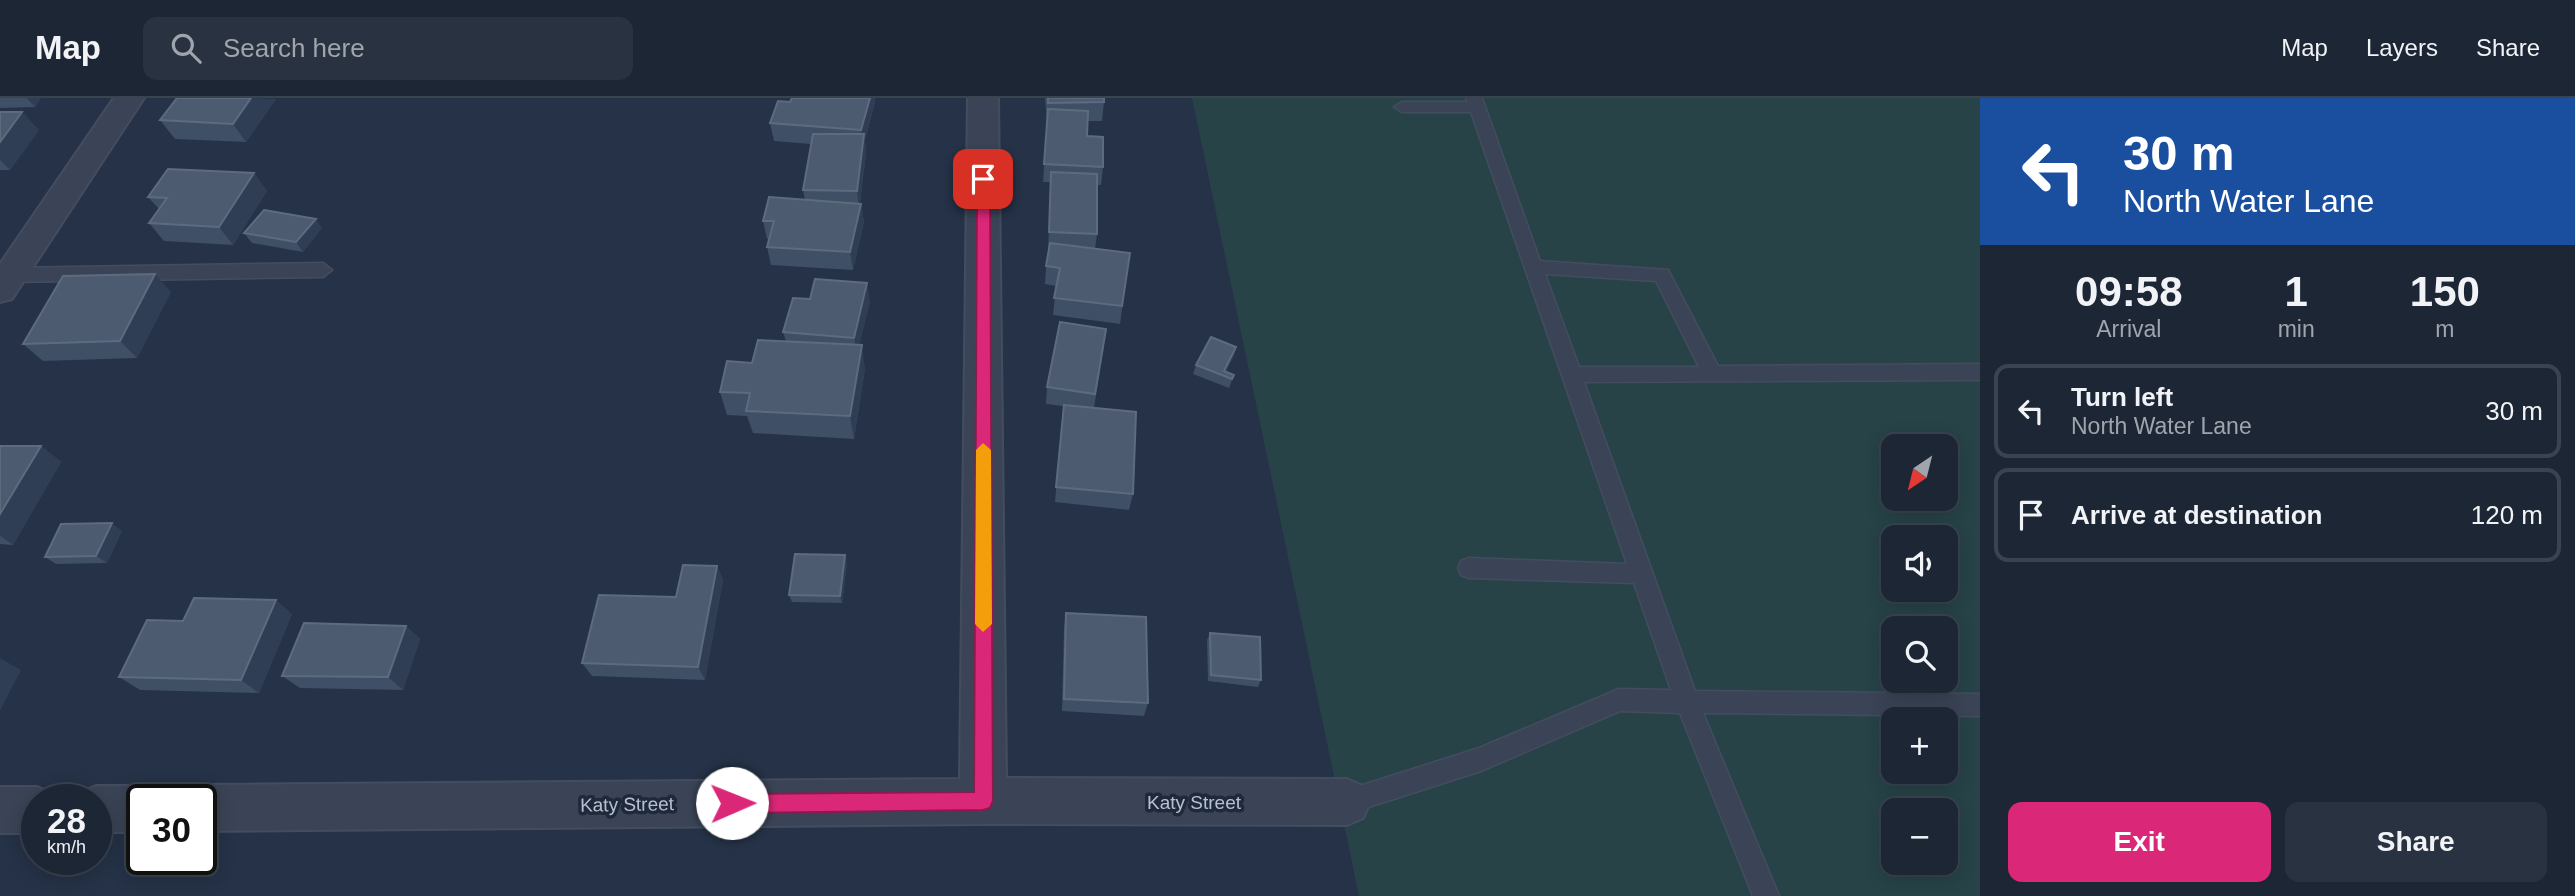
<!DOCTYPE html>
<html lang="en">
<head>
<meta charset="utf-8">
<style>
	:root { --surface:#1c2635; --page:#293241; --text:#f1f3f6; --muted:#a0a5ad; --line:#3a4350; --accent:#db2777 }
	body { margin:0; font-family:Helvetica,sans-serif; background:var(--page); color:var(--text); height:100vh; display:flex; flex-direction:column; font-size:26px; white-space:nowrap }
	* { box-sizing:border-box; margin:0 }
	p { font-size:23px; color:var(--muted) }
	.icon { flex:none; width:38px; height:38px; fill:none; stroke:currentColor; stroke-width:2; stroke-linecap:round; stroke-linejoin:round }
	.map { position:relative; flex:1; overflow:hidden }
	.drawer { display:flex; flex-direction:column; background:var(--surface); width:595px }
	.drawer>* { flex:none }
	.top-card { background:#1a4fa0; color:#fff; overflow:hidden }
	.needle { width:46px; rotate:215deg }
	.fabs { position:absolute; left:1881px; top:336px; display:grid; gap:14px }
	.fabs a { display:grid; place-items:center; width:77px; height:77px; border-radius:14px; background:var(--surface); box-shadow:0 4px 18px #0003,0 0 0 2px var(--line); font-size:35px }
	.speed { position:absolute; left:21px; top:686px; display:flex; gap:14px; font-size:35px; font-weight:700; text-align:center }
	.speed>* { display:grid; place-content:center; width:91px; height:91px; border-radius:50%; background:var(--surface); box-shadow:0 4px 18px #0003,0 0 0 2px var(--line); line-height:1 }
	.speed small { font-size:18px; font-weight:400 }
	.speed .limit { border:4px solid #111; border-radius:10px; background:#fff; color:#111 }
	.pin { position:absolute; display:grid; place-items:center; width:60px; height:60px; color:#fff; margin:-30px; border-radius:14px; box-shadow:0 4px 10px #0006 }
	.me { position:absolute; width:77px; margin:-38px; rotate:89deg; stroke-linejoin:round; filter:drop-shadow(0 0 5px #0008) }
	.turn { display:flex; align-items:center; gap:24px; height:147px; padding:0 28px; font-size:32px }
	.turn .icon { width:91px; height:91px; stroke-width:2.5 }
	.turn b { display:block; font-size:49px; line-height:60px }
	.eta { display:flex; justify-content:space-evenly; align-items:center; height:119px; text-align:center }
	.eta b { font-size:42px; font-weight:600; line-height:49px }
	.primary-button { display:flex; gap:14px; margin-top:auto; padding:14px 28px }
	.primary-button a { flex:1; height:80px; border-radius:14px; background:var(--accent); color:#fff; font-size:28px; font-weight:600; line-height:80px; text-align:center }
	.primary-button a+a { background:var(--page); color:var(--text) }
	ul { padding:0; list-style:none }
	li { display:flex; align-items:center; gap:21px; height:94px; margin:0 14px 10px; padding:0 14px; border:4px solid var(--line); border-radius:14px }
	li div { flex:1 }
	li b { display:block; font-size:26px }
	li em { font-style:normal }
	header { display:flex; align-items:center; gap:42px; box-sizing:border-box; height:98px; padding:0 35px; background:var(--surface); border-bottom:2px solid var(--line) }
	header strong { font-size:33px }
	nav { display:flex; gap:38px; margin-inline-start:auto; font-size:24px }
	.search { width:490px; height:63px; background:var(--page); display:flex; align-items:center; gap:18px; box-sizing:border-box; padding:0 24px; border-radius:14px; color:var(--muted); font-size:26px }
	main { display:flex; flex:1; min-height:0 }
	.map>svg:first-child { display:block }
	.green { fill:#274348; fill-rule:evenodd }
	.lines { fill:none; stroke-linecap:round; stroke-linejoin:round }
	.lane-casing { stroke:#434d5f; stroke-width:3 }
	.street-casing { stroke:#434d5f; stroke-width:4 }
	.lane { fill:#3a4456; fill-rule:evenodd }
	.street { fill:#3a4456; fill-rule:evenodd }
	.wall { fill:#3f4f65 }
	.shaded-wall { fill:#2f3e54 }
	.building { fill:#4c5b70; stroke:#5d6b7f; stroke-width:2 }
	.route { fill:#db2777; stroke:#8e194d; stroke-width:2 }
	.slow { fill:#f59e0b }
	.labels { text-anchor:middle; stroke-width:7; stroke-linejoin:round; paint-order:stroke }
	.street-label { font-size:19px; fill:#b8c0cf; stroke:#1e293c }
</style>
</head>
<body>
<header>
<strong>Map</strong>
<div class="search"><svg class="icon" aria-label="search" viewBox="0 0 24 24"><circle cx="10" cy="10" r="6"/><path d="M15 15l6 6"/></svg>Search here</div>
<nav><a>Map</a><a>Layers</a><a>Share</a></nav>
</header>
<main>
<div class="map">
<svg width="1980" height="798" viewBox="0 0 1980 798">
	<rect width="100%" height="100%" fill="#253247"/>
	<!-- green -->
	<path class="green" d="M 1192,0 L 1980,0 L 1980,798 L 1359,798 ZM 1894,348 L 1946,348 L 1946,401 L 1894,401 ZM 1894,439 L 1946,439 L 1946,492 L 1894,492 ZM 1894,530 L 1946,530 L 1946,583 L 1894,583 ZM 1894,621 L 1946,621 L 1946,674 L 1894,674 ZM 1894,712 L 1946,712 L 1946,765 L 1894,765 Z"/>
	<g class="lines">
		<!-- lane casing -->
		<g class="lane-casing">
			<path id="lane" d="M 1466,0 L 1482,0 L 1540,163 L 1668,172 L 1718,268 L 1980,266 L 1980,282 L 1584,284 L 1695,593 L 1980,596 L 1980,618 L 1703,615 L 1779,798 L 1753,798 L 1680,615 L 1620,613 L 1481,673 L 1347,716 L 1338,713 L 1335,704 L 1338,695 L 1347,692 L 1479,650 L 1619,591 L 1671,592 L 1634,485 L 1469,480 L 1461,477 L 1458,470 L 1461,463 L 1469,460 L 1627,466 L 1471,14 L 1402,14 L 1394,9 L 1402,4 L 1467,4 ZM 1545,176 L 1656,183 L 1699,269 L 1579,269 Z
				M 323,165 L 332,172 L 323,179 L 10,184 L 1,177 L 10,170 Z"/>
		</g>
		<!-- street casing -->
		<g class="street-casing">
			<path id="street" d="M 114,0 L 144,0 L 12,201 L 0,204 L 0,166 Z
				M 968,0 L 998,0 L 1006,680 L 1347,681 L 1363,688 L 1370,704 L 1363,720 L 1347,727 L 983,726 L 201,733 L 201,702 L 182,702 L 185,694 L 201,687 L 960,681 Z
				M 96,688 L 142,688 L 158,695 L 161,702 L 142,702 L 142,734 L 96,734 L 96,702 L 77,702 L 80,695 Z
				M 0,689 L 37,689 L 53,696 L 56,702 L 37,702 L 37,735 L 0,735 Z"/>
		</g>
		<!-- lane -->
		<use href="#lane" class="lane"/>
		<!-- street -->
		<use href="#street" class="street"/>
	</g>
	<!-- wall -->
	<path class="wall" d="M 0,0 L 41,0 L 35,9 L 0,10 Z
		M 1045,0 L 1104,0 L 1104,4 L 1102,23 L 1088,23 L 1087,38 L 1103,69 L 1101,87 L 1097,87 L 1097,136 L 1095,151 L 1130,155 L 1120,226 L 1053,217 L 1056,188 L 1045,186 L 1046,168 L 1049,152 L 1048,152 L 1051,84 L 1043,84 L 1047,23 Z
		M 276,1 L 246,44 L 175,41 L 160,22 Z
		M 790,4 L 875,4 L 865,42 L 866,55 L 860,105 L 861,106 L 864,124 L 853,172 L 771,167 L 767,149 L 769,141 L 767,141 L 763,123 L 805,102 L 803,92 L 811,46 L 774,43 L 770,25 Z
		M 0,14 L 22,14 L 39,32 L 10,72 L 0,72 Z
		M 254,75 L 267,93 L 233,147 L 164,143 L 149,125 L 159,111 L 148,99 Z
		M 322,130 L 303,154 L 252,145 L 244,135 Z
		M 171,194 L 137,260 L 43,263 L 23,246 Z
		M 810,201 L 870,203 L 859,247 L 865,271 L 854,341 L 753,335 L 747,318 L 727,317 L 720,294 L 786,243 L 783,234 Z
		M 1104,248 L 1094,310 L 1133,396 L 1129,412 L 1055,404 L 1063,308 L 1046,306 L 1047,289 Z
		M 1236,249 L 1234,258 L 1226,273 L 1234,277 L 1229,290 L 1193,276 L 1196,267 Z
		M 0,348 L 41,348 L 61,364 L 13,447 L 0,446 Z
		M 122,433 L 107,465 L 56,466 L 45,459 Z
		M 845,457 L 847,465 L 842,505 L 792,504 L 789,497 Z
		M 717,468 L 723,482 L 705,582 L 592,578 L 582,565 L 676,499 Z
		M 1066,515 L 1148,605 L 1144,618 L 1062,613 L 1064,529 Z
		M 292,516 L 259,595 L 140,592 L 119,579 L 183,523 Z
		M 406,528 L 420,541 L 403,592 L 300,590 L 282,578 Z
		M 1210,535 L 1261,582 L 1258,589 L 1208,583 L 1207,542 Z"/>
	<!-- shaded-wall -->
	<path class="shaded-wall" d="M 27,0 L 41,0 L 35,9 Z
		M 251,0 L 276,1 L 246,44 L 233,26 Z
		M 870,0 L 875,0 L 875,4 L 865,42 L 866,55 L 859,111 L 857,93 L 863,49 L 861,32 Z
		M 22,14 L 39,32 L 10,72 L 0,62 L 0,44 Z
		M 254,75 L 267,93 L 233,147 L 219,129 Z
		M 861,106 L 864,124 L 853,172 L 850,154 Z
		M 316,121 L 322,130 L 303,154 L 296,144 Z
		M 155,176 L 171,194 L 137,260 L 120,243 Z
		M 867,185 L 870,203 L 857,257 L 854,240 Z
		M 862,247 L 865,271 L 854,341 L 850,318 Z
		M 1236,249 L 1234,258 L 1223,278 L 1224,273 Z
		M 41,348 L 61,364 L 13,447 L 0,438 L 0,416 Z
		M 112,425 L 122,433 L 107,465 L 96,458 Z
		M 845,457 L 847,465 L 842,505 L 840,498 Z
		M 717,468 L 723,482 L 705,582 L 698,569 Z
		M 276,502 L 292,516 L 259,595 L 241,582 Z
		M 406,528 L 420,541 L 403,592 L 388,579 Z
		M 0,560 L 21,572 L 0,613 Z"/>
	<!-- building -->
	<path class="building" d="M 177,0 L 251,0 L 233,26 L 160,22 Z
		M 792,0 L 870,0 L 861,32 L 770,25 L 778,3 L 790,4 Z
		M 1048,0 L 1104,0 L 1104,4 L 1048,5 Z
		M 1048,11 L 1088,13 L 1087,38 L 1103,39 L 1103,69 L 1044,66 Z
		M 0,14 L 22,14 L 0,44 Z
		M 813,36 L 864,36 L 857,93 L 803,92 Z
		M 168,71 L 254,75 L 219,129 L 149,125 L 167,100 L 148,99 Z
		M 1051,74 L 1097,76 L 1097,136 L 1049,134 Z
		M 769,99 L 861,106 L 850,154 L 767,149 L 774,123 L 763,123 Z
		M 264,112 L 316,121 L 296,144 L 244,135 Z
		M 1050,145 L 1130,155 L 1122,208 L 1054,200 L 1060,170 L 1046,168 Z
		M 155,176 L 120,243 L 23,246 L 63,178 Z
		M 815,181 L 867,185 L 854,240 L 783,234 L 793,200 L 810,201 Z
		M 1060,224 L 1106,231 L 1095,296 L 1047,289 Z
		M 1211,239 L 1236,249 L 1224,273 L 1234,277 L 1232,281 L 1196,267 Z
		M 758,242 L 862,247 L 850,318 L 746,313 L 750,295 L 720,294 L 727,263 L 752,265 Z
		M 1064,307 L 1136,314 L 1133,396 L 1056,389 Z
		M 0,348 L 41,348 L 0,416 Z
		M 112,425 L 96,458 L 45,459 L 61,426 Z
		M 795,456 L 845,457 L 840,498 L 789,497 Z
		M 683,467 L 717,468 L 698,569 L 582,565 L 599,497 L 676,499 Z
		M 194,500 L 276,502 L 241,582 L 119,579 L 147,522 L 183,523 Z
		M 1066,515 L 1146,519 L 1148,605 L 1064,601 Z
		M 304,525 L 406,528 L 388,579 L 282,578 Z
		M 1210,535 L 1260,539 L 1261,582 L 1211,577 Z"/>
	<!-- route -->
	<path class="route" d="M 983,77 L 990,81 L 993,703 L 990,710 L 983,712 L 732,715 L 725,712 L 723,705 L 725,699 L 732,696 L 974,694 L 977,81 Z"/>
	<!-- slow -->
	<path class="slow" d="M 983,345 L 991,352 L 992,526 L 983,534 L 975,526 L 976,352 Z"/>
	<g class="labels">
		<!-- street labels -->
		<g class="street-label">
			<text x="1194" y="711">Katy Street</text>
			<text transform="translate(627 706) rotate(-1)" y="7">Katy Street</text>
		</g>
	</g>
</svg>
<div class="fabs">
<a><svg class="needle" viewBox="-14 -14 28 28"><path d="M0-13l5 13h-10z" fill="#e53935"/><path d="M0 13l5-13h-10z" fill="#a0a5ad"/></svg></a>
<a><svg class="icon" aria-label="sound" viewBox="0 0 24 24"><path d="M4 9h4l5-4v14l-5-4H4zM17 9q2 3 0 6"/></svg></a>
<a><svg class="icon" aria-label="search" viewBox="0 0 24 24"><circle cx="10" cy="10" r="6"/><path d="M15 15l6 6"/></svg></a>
<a>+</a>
<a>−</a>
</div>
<div class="speed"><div>28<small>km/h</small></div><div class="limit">30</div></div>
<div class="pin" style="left:983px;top:81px;background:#d93025"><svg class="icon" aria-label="arrive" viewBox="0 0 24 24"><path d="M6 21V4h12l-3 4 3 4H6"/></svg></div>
<svg class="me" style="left:732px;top:705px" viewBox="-20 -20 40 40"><circle r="19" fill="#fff"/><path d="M0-13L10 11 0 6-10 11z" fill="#db2777"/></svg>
</div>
<section class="drawer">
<div class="top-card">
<div class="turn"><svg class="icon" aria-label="left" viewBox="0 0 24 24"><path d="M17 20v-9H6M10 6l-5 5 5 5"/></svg><div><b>30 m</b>North Water Lane</div></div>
</div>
<div class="eta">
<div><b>09:58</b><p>Arrival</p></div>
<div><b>1</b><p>min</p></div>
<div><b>150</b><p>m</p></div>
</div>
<ul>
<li><svg class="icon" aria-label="left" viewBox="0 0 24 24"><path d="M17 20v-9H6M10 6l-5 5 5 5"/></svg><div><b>Turn left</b><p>North Water Lane</p></div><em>30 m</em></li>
<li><svg class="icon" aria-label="arrive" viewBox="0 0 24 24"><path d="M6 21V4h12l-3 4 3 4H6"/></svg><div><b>Arrive at destination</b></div><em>120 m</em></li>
</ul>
<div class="primary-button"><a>Exit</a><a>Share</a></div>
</section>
</main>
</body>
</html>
